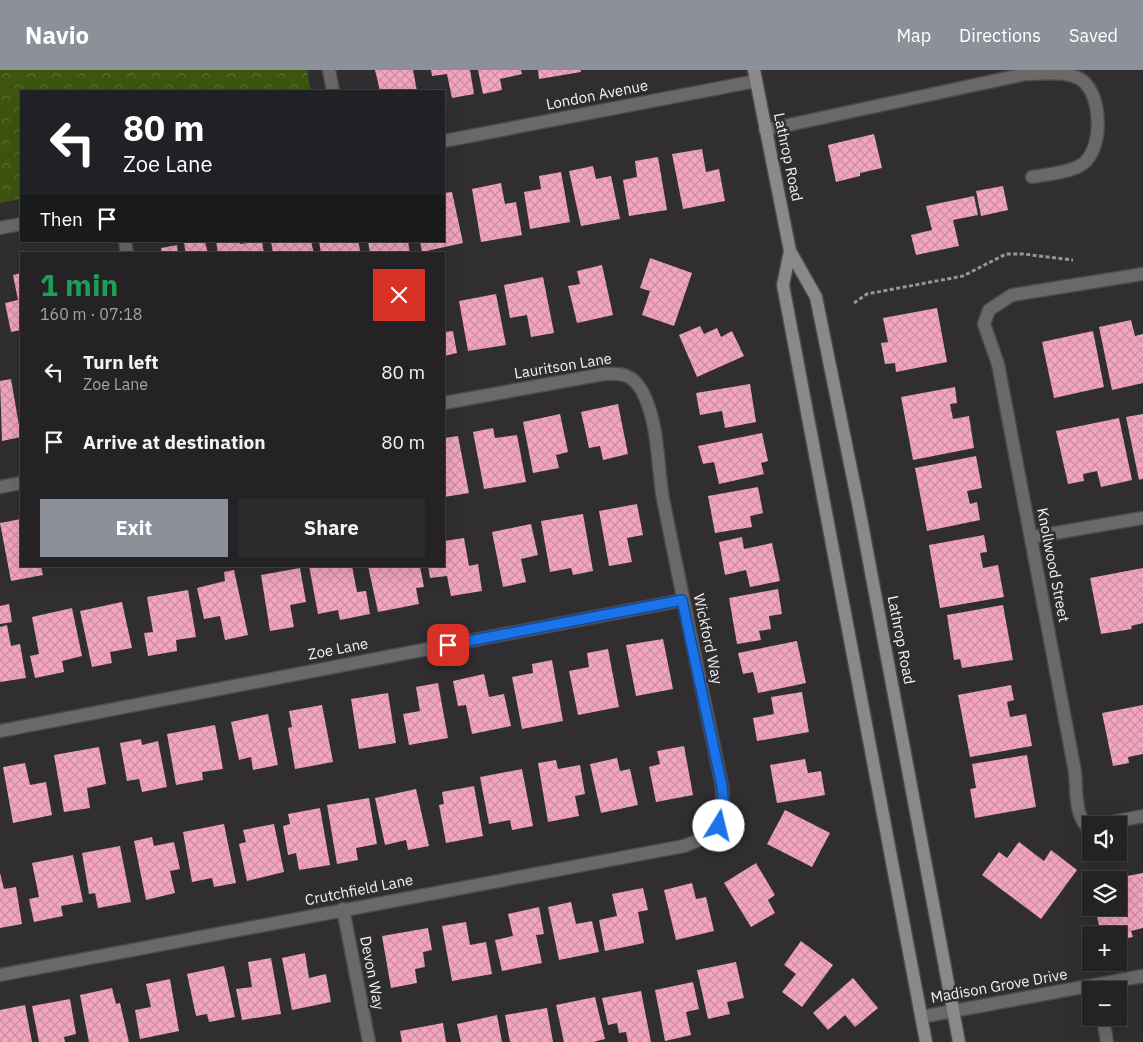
<!DOCTYPE html>
<html lang="en">
<head>
<meta charset="utf-8">
<style>
	:root { --surface:#242224; --page:#2c2a2c; --text:#f1f3f6; --muted:#a3a4a6; --line:#413f41; --accent:#8c9099 }
	body { margin:0; font-family:"IBM Plex Sans",sans-serif; background:var(--page); color:var(--text); height:100vh; display:flex; flex-direction:column; font-size:19px; white-space:nowrap }
	* { box-sizing:border-box; margin:0 }
	p { font-size:16px; color:var(--muted) }
	.icon { flex:none; width:28px; height:28px; fill:none; stroke:currentColor; stroke-width:2; stroke-linecap:round; stroke-linejoin:round }
	.map { position:relative; flex:1; overflow:hidden }
	.side { position:absolute; left:20px; top:182px; width:425px; height:315px; display:flex; flex-direction:column; background:var(--surface); border-radius:0px; box-shadow:0 5px 20px #0002,0 0 0 1px var(--line) }
	.side>* { flex:none }
	.top-card { position:absolute; left:20px; top:20px; width:425px; height:152px; border-radius:0px; box-shadow:0 5px 20px #0002,0 0 0 1px var(--line); background:#202124; color:#fff; overflow:hidden }
	.controls { position:absolute; left:1082px; top:746px; display:grid; gap:10px }
	.controls a { display:grid; place-items:center; width:45px; height:45px; border-radius:0px; background:var(--surface); box-shadow:0 5px 20px #0002,0 0 0 1px var(--line); font-size:25px }
	.pin { position:absolute; display:grid; place-items:center; width:42px; height:42px; color:#fff; margin:-21px; border-radius:10px; box-shadow:0 2px 8px #0006 }
	.me { position:absolute; width:55px; margin:-28px; rotate:9deg; stroke-linejoin:round; filter:drop-shadow(0 0 4px #0008) }
	.turn { display:flex; align-items:center; gap:18px; height:105px; padding:0 20px; font-size:22px }
	.turn .icon { width:65px; height:65px; stroke-width:2.5 }
	.turn b { display:block; font-size:35px; line-height:42px }
	.then { display:flex; align-items:center; height:48px; padding:0 20px; background:#0003; gap:10px; font-size:19px }
	.round { display:grid; place-items:center; flex:none; width:52px; height:52px; border-radius:0px; background:var(--page) }
	.headline { display:flex; align-items:center; justify-content:space-between; height:85px; padding:0 20px }
	h1 { font-size:30px; font-weight:700; line-height:38px; color:#1e9e55 }
	.cta { display:flex; gap:10px; margin-top:auto; padding:10px 20px }
	.cta a { flex:1; height:58px; border-radius:0px; background:var(--accent); color:#fff; font-size:20px; font-weight:700; line-height:58px; text-align:center }
	.cta a+a { background:var(--page); color:var(--text) }
	ul { padding:0; list-style:none }
	li { display:flex; align-items:center; gap:15px; height:70px; padding:0 20px }
	li div { flex:1 }
	li b { display:block; font-size:19px }
	li em { font-style:normal }
	header { display:flex; align-items:center; gap:30px; box-sizing:border-box; height:70px; padding:0 25px; background:var(--accent); color:#fff }
	header strong { font-size:24px }
	nav { display:flex; gap:28px; margin-inline-start:auto; font-size:18px }
	.map>svg:first-child { display:block }
	.forest { fill:url(#forest-crowns) }
	.building { fill:url(#building-cross-hatch) }
	.lines { fill:none; stroke-linecap:round; stroke-linejoin:round }
	.service-casing { stroke:#4b494b; stroke-width:15 }
	.minor-casing { stroke:#4b494b; stroke-width:15 }
	.tertiary-casing { stroke:#4b494b; stroke-width:15 }
	.secondary-casing { stroke:#4b494b; stroke-width:15 }
	.path { stroke:#969597; stroke-width:3; stroke-dasharray:4 2.5; stroke-linecap:butt }
	.service { stroke:#6a6968; stroke-width:12 }
	.minor { stroke:#6a6968; stroke-width:12 }
	.tertiary { stroke:#6a6968; stroke-width:12 }
	.secondary { stroke:#8b8988; stroke-width:12 }
	.route-casing { stroke:#114b97; stroke-width:12 }
	.route { stroke:#1a73e8; stroke-width:9 }
	.labels { text-anchor:middle; stroke-width:5; stroke-linejoin:round; paint-order:stroke }
	.street-label { font-size:15px; fill:#f2f1f3; stroke:#302e30 }
</style>
</head>
<body>
<header>
<strong>Navio</strong>
<nav><a>Map</a><a>Directions</a><a>Saved</a></nav>
</header>
<div class="map">
<svg width="1143" height="972" viewBox="0 0 1143 972">
	<defs>
		<pattern id="forest-crowns" width="20" height="18" patternUnits="userSpaceOnUse" patternTransform="scale(1.25)"><rect width="20" height="18" fill="#3e550f"/><path d="M2 6a3 3 0 1 1 6 0M12 15a3 3 0 1 1 6 0" fill="none" stroke="#5a6e32"/></pattern>
		<pattern id="building-cross-hatch" width="8" height="8" patternUnits="userSpaceOnUse" patternTransform="scale(1.25)"><rect width="8" height="8" fill="#f4a5be"/><path d="M0 0l8 8M0 8l8-8" fill="none" stroke="#c98ea1"/></pattern>
	</defs>
	<rect width="100%" height="100%" fill="#302e30"/>
	<!-- forest -->
	<path class="forest" d="M 0,0 L 307,0 L 311,21 L 21,21 L 21,129 L 0,133 Z"/>
	<!-- building -->
	<path class="building" d="M 375,0 L 413,0 L 417,21 L 380,21 Z
		M 431,0 L 470,0 L 474,24 L 452,28 L 447,4 L 432,6 Z
		M 478,0 L 521,0 L 522,4 L 500,9 L 502,20 L 483,24 Z
		M 538,0 L 581,0 L 581,2 L 539,9 Z
		M 874,64 L 882,98 L 860,103 L 860,106 L 836,112 L 828,75 Z
		M 702,79 L 706,102 L 719,99 L 725,131 L 683,139 L 672,84 Z
		M 658,87 L 667,140 L 629,146 L 623,110 L 637,107 L 635,91 Z
		M 593,96 L 596,109 L 611,106 L 620,149 L 581,156 L 569,101 Z
		M 561,102 L 570,152 L 530,159 L 524,122 L 541,119 L 539,106 Z
		M 501,113 L 505,134 L 516,132 L 522,165 L 481,172 L 472,119 Z
		M 1003,116 L 1008,140 L 981,146 L 976,121 Z
		M 452,122 L 463,173 L 422,182 L 420,171 L 444,171 L 444,123 Z
		M 974,126 L 978,145 L 953,150 L 959,176 L 916,185 L 911,165 L 932,160 L 926,136 Z
		M 194,171 L 205,171 L 208,184 L 186,184 L 184,173 Z
		M 216,171 L 239,171 L 240,174 L 262,171 L 264,184 L 218,184 Z
		M 271,171 L 311,171 L 314,184 L 273,184 Z
		M 319,171 L 358,171 L 361,184 L 321,184 Z
		M 368,171 L 408,171 L 410,184 L 370,184 Z
		M 177,175 L 178,184 L 162,184 L 161,178 Z
		M 650,188 L 692,203 L 674,256 L 642,245 L 650,221 L 640,218 Z
		M 602,195 L 613,245 L 577,253 L 568,216 L 580,214 L 577,201 Z
		M 21,203 L 21,260 L 11,262 L 5,233 L 18,230 L 13,205 Z
		M 543,207 L 554,263 L 531,267 L 527,245 L 510,248 L 504,215 Z
		M 496,224 L 506,275 L 468,281 L 459,231 Z
		M 937,238 L 947,292 L 896,302 L 895,293 L 885,294 L 881,273 L 888,272 L 883,248 Z
		M 1131,250 L 1135,266 L 1143,264 L 1143,313 L 1112,320 L 1099,257 Z
		M 700,256 L 704,264 L 717,258 L 721,267 L 732,261 L 744,286 L 697,307 L 679,265 Z
		M 453,261 L 457,283 L 444,286 L 444,262 Z
		M 1093,261 L 1104,317 L 1054,328 L 1042,272 Z
		M 11,309 L 21,367 L 2,371 L 0,311 Z
		M 750,314 L 756,352 L 725,358 L 722,341 L 700,345 L 696,323 Z
		M 955,317 L 957,333 L 950,334 L 953,349 L 969,346 L 974,378 L 913,390 L 901,327 Z
		M 618,334 L 628,384 L 603,390 L 600,376 L 589,378 L 581,342 Z
		M 560,344 L 568,382 L 556,385 L 559,398 L 533,403 L 523,352 Z
		M 1143,344 L 1143,409 L 1139,410 L 1126,347 Z
		M 1119,348 L 1132,410 L 1101,417 L 1097,401 L 1083,404 L 1084,411 L 1068,414 L 1056,361 Z
		M 493,358 L 495,368 L 517,365 L 526,412 L 484,419 L 473,362 Z
		M 762,363 L 768,391 L 761,393 L 764,404 L 719,414 L 714,392 L 703,394 L 698,376 Z
		M 458,366 L 469,423 L 444,427 L 444,368 Z
		M 976,386 L 982,418 L 967,421 L 970,434 L 977,432 L 980,450 L 927,461 L 915,398 Z
		M 758,417 L 763,443 L 750,446 L 752,457 L 715,463 L 708,426 Z
		M 637,434 L 643,465 L 627,468 L 632,492 L 609,496 L 599,441 Z
		M 583,444 L 593,501 L 573,505 L 571,498 L 550,502 L 541,451 Z
		M 21,449 L 21,496 L 41,496 L 43,505 L 11,511 L 0,453 Z
		M 531,454 L 538,485 L 521,489 L 526,512 L 503,517 L 492,462 Z
		M 984,465 L 987,482 L 980,483 L 983,498 L 998,495 L 1004,527 L 940,538 L 929,475 Z
		M 742,467 L 744,479 L 772,473 L 780,511 L 750,517 L 746,500 L 725,505 L 719,472 Z
		M 464,468 L 469,496 L 478,494 L 482,521 L 451,526 L 447,506 L 430,508 L 428,496 L 444,496 L 444,471 Z
		M 309,496 L 352,496 L 357,522 L 366,521 L 370,544 L 340,550 L 338,540 L 318,544 Z
		M 368,496 L 420,496 L 424,517 L 416,518 L 419,534 L 378,542 Z
		M 300,498 L 306,532 L 290,535 L 294,557 L 270,561 L 261,505 Z
		M 1143,498 L 1143,553 L 1131,556 L 1132,559 L 1101,564 L 1090,508 Z
		M 234,500 L 248,565 L 225,570 L 220,546 L 204,549 L 197,518 L 225,511 L 224,502 Z
		M 778,519 L 782,544 L 769,546 L 771,559 L 759,561 L 761,570 L 737,574 L 729,528 Z
		M 188,520 L 196,567 L 176,570 L 177,581 L 148,586 L 144,563 L 153,562 L 147,527 Z
		M 122,532 L 132,578 L 110,582 L 112,593 L 92,597 L 80,541 Z
		M 9,534 L 12,552 L 0,554 L 0,536 Z
		M 1003,535 L 1013,590 L 962,598 L 960,589 L 954,590 L 947,545 Z
		M 72,538 L 82,586 L 62,591 L 64,602 L 35,608 L 30,586 L 39,584 L 32,547 Z
		M 7,555 L 11,576 L 20,574 L 26,608 L 0,612 L 0,557 Z
		M 663,569 L 673,619 L 636,626 L 626,575 Z
		M 797,571 L 806,613 L 758,623 L 753,602 L 743,604 L 738,583 Z
		M 608,579 L 619,637 L 578,645 L 569,601 L 589,597 L 587,583 Z
		M 552,590 L 563,651 L 522,659 L 512,607 L 533,603 L 532,594 Z
		M 484,604 L 489,627 L 504,624 L 511,656 L 472,664 L 466,635 L 458,636 L 453,611 Z
		M 438,613 L 448,668 L 409,675 L 403,644 L 420,641 L 416,617 Z
		M 1011,615 L 1014,630 L 1007,632 L 1010,647 L 1026,644 L 1032,676 L 970,687 L 958,625 Z
		M 802,622 L 809,662 L 757,671 L 753,648 L 774,644 L 771,627 Z
		M 388,623 L 396,673 L 359,679 L 351,629 Z
		M 322,635 L 333,692 L 295,699 L 288,658 L 292,657 L 289,641 Z
		M 1143,635 L 1143,684 L 1128,687 L 1129,693 L 1113,696 L 1102,643 Z
		M 268,644 L 278,695 L 253,700 L 251,687 L 239,690 L 231,652 Z
		M 215,655 L 223,699 L 202,702 L 203,710 L 176,715 L 167,664 Z
		M 141,669 L 142,675 L 158,671 L 167,717 L 142,722 L 139,709 L 127,711 L 120,673 Z
		M 684,676 L 693,725 L 656,732 L 649,697 L 660,694 L 657,681 Z
		M 99,677 L 106,714 L 87,718 L 90,738 L 64,742 L 54,685 Z
		M 1027,685 L 1036,737 L 975,748 L 970,719 L 976,718 L 972,694 Z
		M 617,688 L 620,701 L 630,699 L 638,735 L 601,743 L 590,694 Z
		M 805,689 L 808,703 L 821,701 L 825,725 L 777,733 L 770,695 Z
		M 556,690 L 558,699 L 580,695 L 585,724 L 575,726 L 579,746 L 548,752 L 538,693 Z
		M 25,693 L 30,715 L 46,712 L 52,745 L 13,753 L 3,697 Z
		M 522,699 L 533,756 L 512,760 L 510,750 L 489,754 L 480,707 Z
		M 474,716 L 483,766 L 446,773 L 439,735 L 444,734 L 442,722 Z
		M 416,719 L 429,776 L 408,780 L 406,770 L 385,775 L 375,728 Z
		M 369,728 L 377,774 L 356,778 L 358,790 L 337,794 L 327,735 Z
		M 320,738 L 330,795 L 299,800 L 296,783 L 288,785 L 283,756 L 290,754 L 288,744 Z
		M 785,740 L 830,763 L 812,797 L 767,774 Z
		M 224,754 L 236,813 L 214,817 L 212,808 L 192,812 L 183,762 Z
		M 274,754 L 284,802 L 247,811 L 239,774 L 246,772 L 243,760 Z
		M 152,767 L 154,776 L 174,772 L 180,799 L 170,801 L 175,823 L 146,830 L 134,771 Z
		M 1019,772 L 1044,791 L 1051,780 L 1077,800 L 1041,849 L 982,805 L 999,782 L 1007,788 Z
		M 120,776 L 131,832 L 98,838 L 95,823 L 89,824 L 82,783 Z
		M 73,785 L 83,832 L 61,836 L 63,846 L 34,852 L 29,829 L 39,827 L 32,793 Z
		M 756,793 L 775,825 L 768,830 L 775,843 L 751,857 L 724,813 Z
		M 0,803 L 4,819 L 16,817 L 22,854 L 0,858 Z
		M 1143,803 L 1143,858 L 1131,861 L 1133,867 L 1119,870 L 1119,865 L 1110,865 L 1110,862 L 1101,864 L 1095,838 L 1119,838 L 1119,810 L 1111,809 Z
		M 692,813 L 696,829 L 706,827 L 714,861 L 676,870 L 664,820 Z
		M 643,818 L 648,840 L 638,842 L 644,873 L 605,881 L 599,850 L 617,846 L 612,824 Z
		M 571,832 L 576,854 L 592,851 L 599,882 L 559,890 L 548,837 Z
		M 539,837 L 544,864 L 536,865 L 542,893 L 502,901 L 495,870 L 513,866 L 508,844 Z
		M 466,852 L 470,875 L 486,872 L 492,904 L 452,911 L 442,856 Z
		M 428,858 L 432,880 L 423,882 L 425,897 L 415,899 L 417,913 L 391,918 L 382,866 Z
		M 801,871 L 833,895 L 802,937 L 782,922 L 796,904 L 784,895 Z
		M 305,883 L 309,908 L 326,904 L 331,932 L 292,940 L 282,888 Z
		M 271,888 L 281,944 L 242,950 L 236,919 L 252,917 L 248,892 Z
		M 736,892 L 744,928 L 727,932 L 730,944 L 708,949 L 697,900 Z
		M 224,896 L 235,947 L 209,952 L 207,944 L 196,946 L 187,904 Z
		M 853,908 L 878,938 L 855,957 L 845,945 L 828,960 L 813,943 Z
		M 170,909 L 179,961 L 140,969 L 135,940 L 151,937 L 146,914 Z
		M 693,912 L 699,939 L 686,942 L 691,965 L 665,971 L 655,920 Z
		M 112,918 L 116,934 L 120,933 L 129,972 L 89,972 L 80,925 Z
		M 641,921 L 651,972 L 628,972 L 626,962 L 619,963 L 617,953 L 608,955 L 602,928 Z
		M 595,927 L 605,969 L 593,972 L 564,972 L 556,935 Z
		M 70,929 L 76,964 L 64,967 L 65,972 L 39,972 L 32,936 Z
		M 25,935 L 32,972 L 0,972 L 0,940 Z
		M 547,938 L 553,972 L 510,972 L 505,945 Z
		M 497,945 L 502,972 L 461,972 L 457,954 Z
		M 443,953 L 446,972 L 402,972 L 400,961 Z"/>
	<g class="lines">
		<!-- service casing -->
		<g class="service-casing">
			<path id="service" d="M 765,60 L 1026,4 C 1042,4 1069,0 1083,11 C 1102,27 1103,77 1084,93 C 1074,102 1045,105 1032,107
				M 1103,948 L 1107,972"/>
		</g>
		<!-- minor casing -->
		<g class="minor-casing">
			<path id="minor" d="M 329,0 L 333,21
				M 125,171 L 127,184
				M 0,417 L 21,413
				M 1032,467 L 1143,448
				M 0,661 L 683,530
				M 1096,755 L 1143,746
				M 1091,756 L 1087,757 C 1074,742 1077,720 1075,702 L 998,294 L 984,254 L 989,240 L 1012,225 L 1143,204
				M 343,839 L 369,972
				M 0,905 L 684,776 C 722,762 725,756 722,716 C 702,620 682,525 663,429 C 657,394 659,353 642,321 C 632,304 622,303 604,304 L 444,333
				M 921,947 L 1143,906"/>
		</g>
		<!-- tertiary casing -->
		<g class="tertiary-casing">
			<path id="tertiary" d="M 444,71 L 756,11
				M 0,158 L 21,154"/>
		</g>
		<!-- secondary casing -->
		<g class="secondary-casing">
			<path id="secondary" d="M 754,0 L 790,181 L 816,227 L 859,438 L 959,972
				M 790,181 L 783,215 L 926,972"/>
		</g>
		<!-- path -->
		<path class="path" d="M 854,233 L 867,224 L 963,206 L 1006,184 L 1023,184 L 1073,190"/>
		<!-- service -->
		<use href="#service" class="service"/>
		<!-- minor -->
		<use href="#minor" class="minor"/>
		<!-- tertiary -->
		<use href="#tertiary" class="tertiary"/>
		<!-- secondary -->
		<use href="#secondary" class="secondary"/>
	</g>
	<g class="lines">
		<!-- route casing -->
		<g class="route-casing">
			<path id="route" d="M 448,575 L 682,530 L 722,716 L 724,740 L 719,756"/>
		</g>
		<!-- route -->
		<use href="#route" class="route"/>
	</g>
	<g class="labels">
		<!-- street labels -->
		<g class="street-label">
			<text transform="translate(597 25) rotate(-11)" y="5">London Avenue</text>
			<text transform="translate(788 87) rotate(78)" y="5">Lathrop Road</text>
			<text transform="translate(563 296) rotate(-9)" y="5">Lauritson Lane</text>
			<text transform="translate(1053 495) rotate(79)" y="5">Knollwood Street</text>
			<text transform="translate(708 569) rotate(78)" y="5">Wickford Way</text>
			<text transform="translate(901 570) rotate(79)" y="5">Lathrop Road</text>
			<text transform="translate(338 579) rotate(-11)" y="5">Zoe Lane</text>
			<text transform="translate(359 820) rotate(-11)" y="5">Crutchfield Lane</text>
			<text transform="translate(372 903) rotate(79)" y="5">Devon Way</text>
			<text transform="translate(999 916) rotate(-10)" y="5">Madison Grove Drive</text>
		</g>
	</g>
</svg>
<div class="controls">
<a><svg class="icon" aria-label="sound" viewBox="0 0 24 24"><path d="M4 9h4l5-4v14l-5-4H4zM17 9q2 3 0 6"/></svg></a>
<a><svg class="icon" aria-label="layers" viewBox="0 0 24 24"><path d="M12 4l9 5-9 5-9-5zM3 14l9 5 9-5"/></svg></a>
<a>+</a>
<a>−</a>
</div>
<div class="pin" style="left:448px;top:575px;background:#d93025"><svg class="icon" aria-label="arrive" viewBox="0 0 24 24"><path d="M6 21V4h12l-3 4 3 4H6"/></svg></div>
<svg class="me" style="left:719px;top:756px" viewBox="-20 -20 40 40"><circle r="19" fill="#fff"/><path d="M0-13L10 11 0 6-10 11z" fill="#1a73e8"/></svg>
<div class="top-card">
<div class="turn"><svg class="icon" aria-label="left" viewBox="0 0 24 24"><path d="M17 20v-9H6M10 6l-5 5 5 5"/></svg><div><b>80 m</b>Zoe Lane</div></div>
<div class="then">Then<svg class="icon" aria-label="arrive" viewBox="0 0 24 24"><path d="M6 21V4h12l-3 4 3 4H6"/></svg></div>
</div>
<section class="side">
<div class="headline"><div><h1>1 min</h1><p>160 m · 07:18</p></div><a class="round" style="background:#d93025;color:#fff"><svg class="icon" aria-label="close" viewBox="0 0 24 24"><path d="M6 6l12 12M18 6L6 18"/></svg></a></div>
<ul>
<li><svg class="icon" aria-label="left" viewBox="0 0 24 24"><path d="M17 20v-9H6M10 6l-5 5 5 5"/></svg><div><b>Turn left</b><p>Zoe Lane</p></div><em>80 m</em></li>
<li><svg class="icon" aria-label="arrive" viewBox="0 0 24 24"><path d="M6 21V4h12l-3 4 3 4H6"/></svg><div><b>Arrive at destination</b></div><em>80 m</em></li>
</ul>
<div class="cta"><a>Exit</a><a>Share</a></div>
</section>
</div>
</body>
</html>
